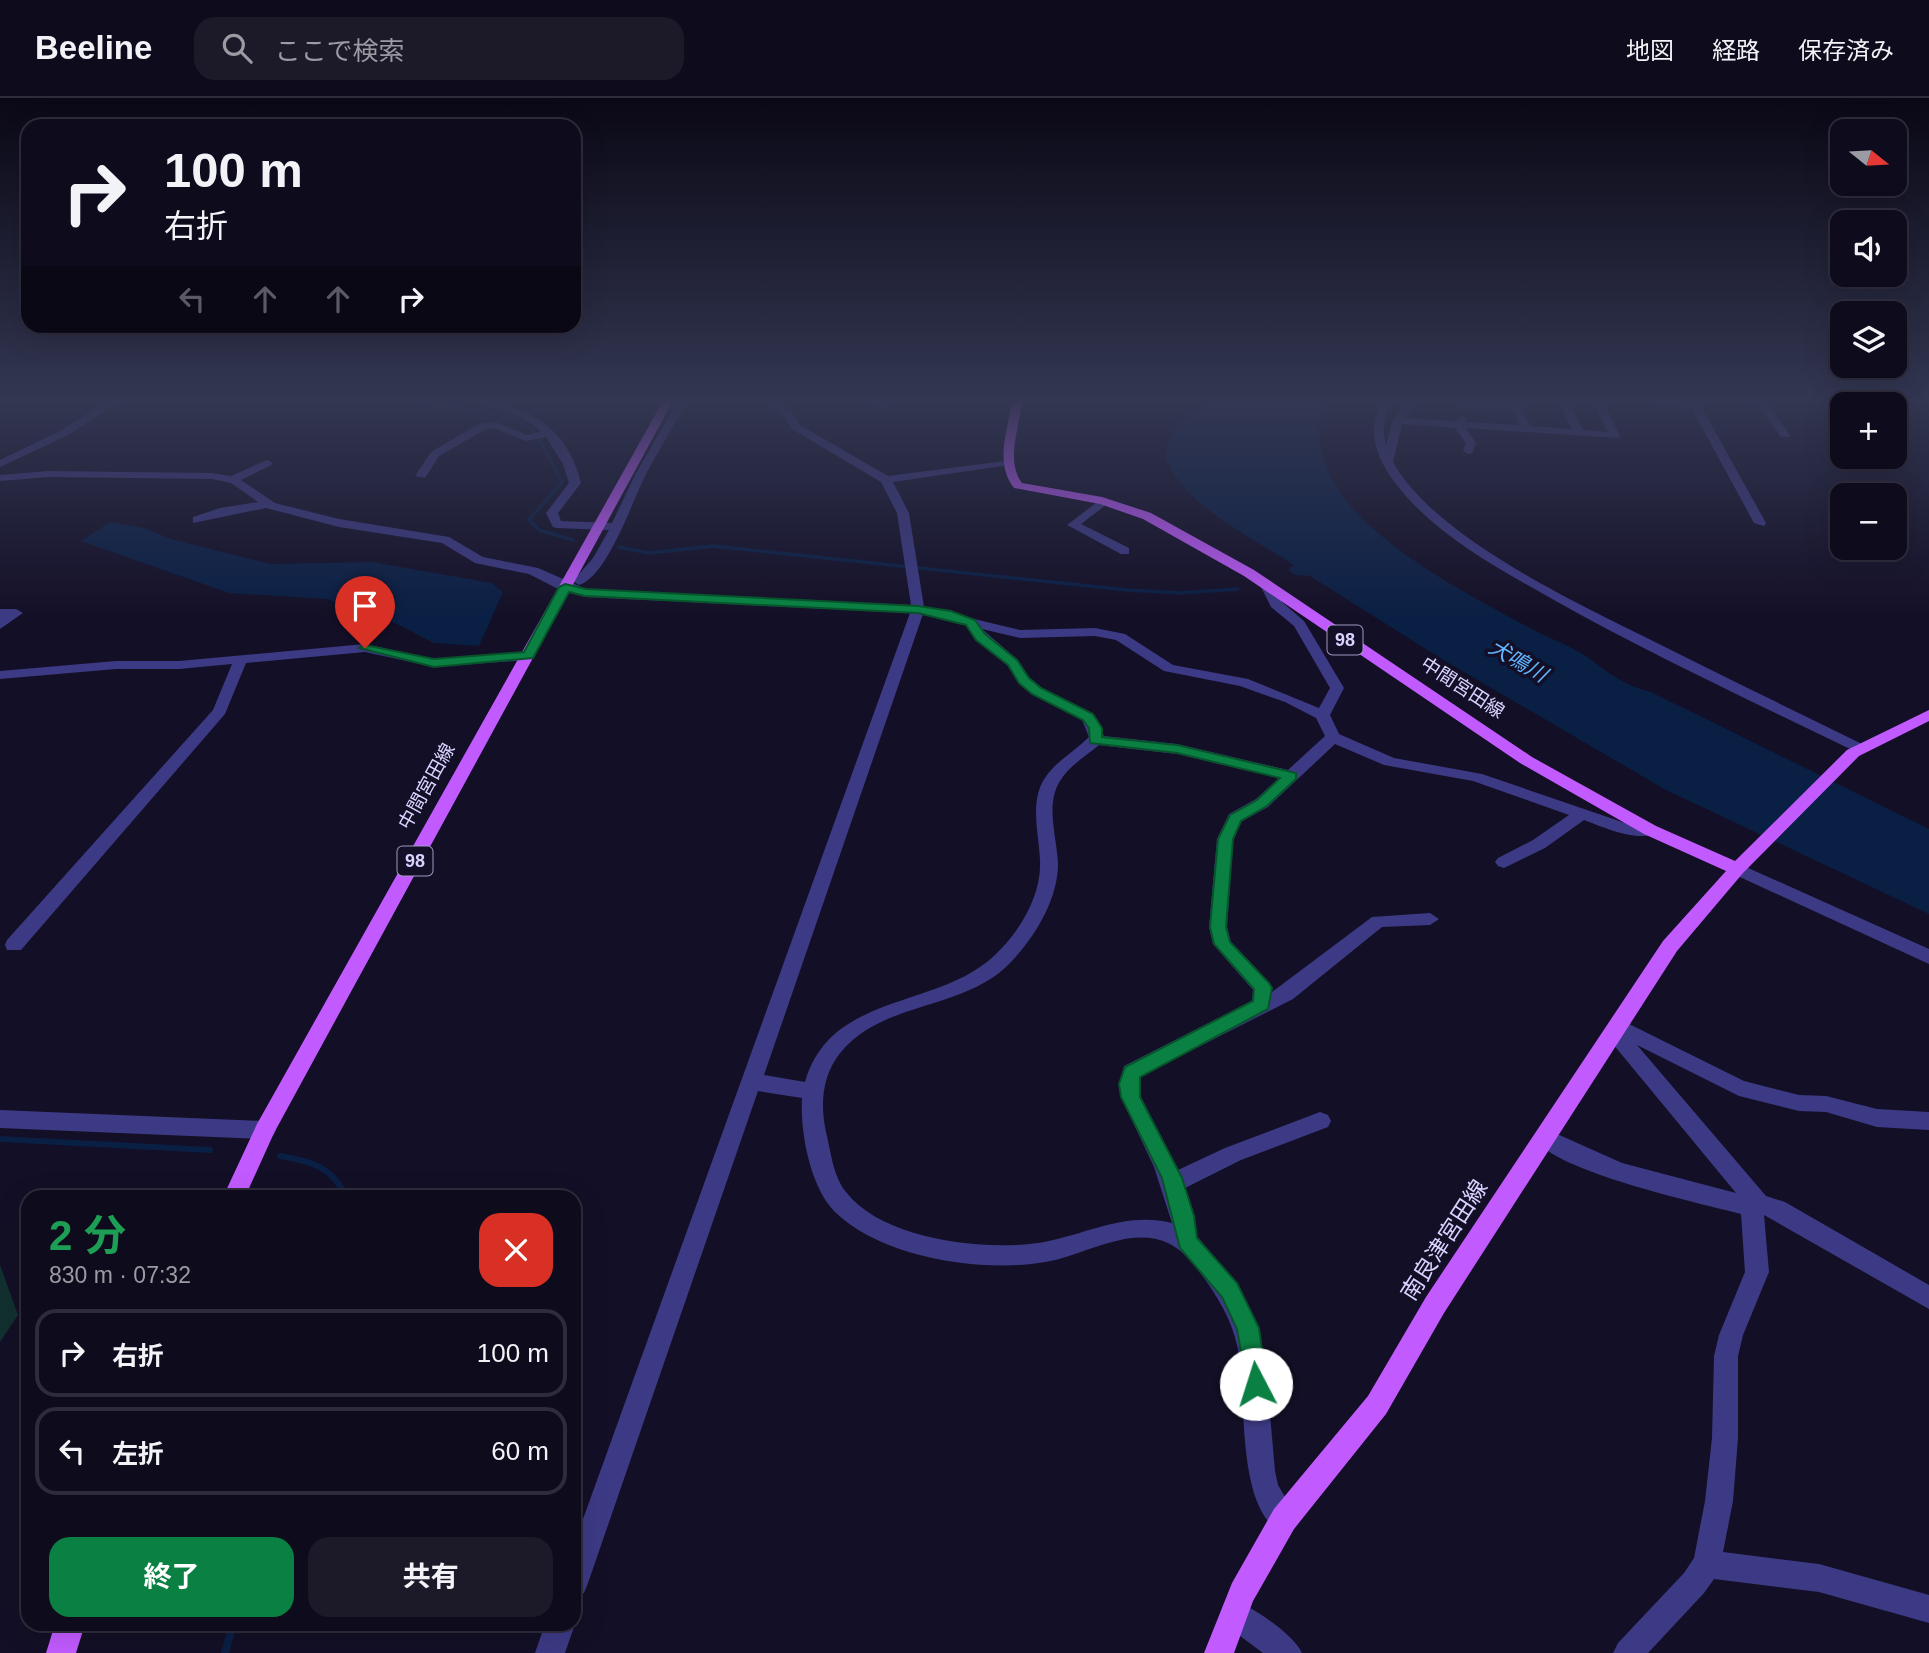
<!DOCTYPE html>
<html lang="ja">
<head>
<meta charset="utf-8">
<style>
	:root { --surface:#0e0b1c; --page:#1c1929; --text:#f1f3f6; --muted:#9b9ba3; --line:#2e2b3b; --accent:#0b8043 }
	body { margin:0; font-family:Helvetica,"Noto Sans JP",sans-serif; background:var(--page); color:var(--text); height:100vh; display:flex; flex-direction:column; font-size:26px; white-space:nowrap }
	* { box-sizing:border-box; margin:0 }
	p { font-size:23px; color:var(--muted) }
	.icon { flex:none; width:38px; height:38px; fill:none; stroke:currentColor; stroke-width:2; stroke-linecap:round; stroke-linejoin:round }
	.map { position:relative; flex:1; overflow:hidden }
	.side { position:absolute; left:21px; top:1092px; width:560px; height:441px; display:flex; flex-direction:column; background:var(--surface); border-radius:21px; box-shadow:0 7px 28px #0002,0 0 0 2px var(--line) }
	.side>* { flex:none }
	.top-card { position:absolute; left:21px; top:21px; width:560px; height:214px; border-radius:21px; box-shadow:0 7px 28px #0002,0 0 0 2px var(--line); background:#0e0b1c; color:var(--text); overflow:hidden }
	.needle { width:46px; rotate:108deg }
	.buttons { position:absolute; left:1830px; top:21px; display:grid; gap:14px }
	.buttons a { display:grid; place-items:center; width:77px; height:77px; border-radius:14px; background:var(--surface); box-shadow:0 7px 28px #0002,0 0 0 2px var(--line); font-size:35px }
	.pin { position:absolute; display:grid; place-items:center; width:60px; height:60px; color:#fff; margin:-72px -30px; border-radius:50% 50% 50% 0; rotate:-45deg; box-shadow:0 0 7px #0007 }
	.pin .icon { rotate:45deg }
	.me { position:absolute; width:77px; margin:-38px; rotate:355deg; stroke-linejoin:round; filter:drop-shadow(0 0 5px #0008) }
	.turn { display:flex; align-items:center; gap:24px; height:147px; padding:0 28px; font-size:32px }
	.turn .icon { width:91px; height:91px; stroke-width:2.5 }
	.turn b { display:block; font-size:49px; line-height:60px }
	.lanes { display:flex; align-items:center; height:66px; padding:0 28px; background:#0003; justify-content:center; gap:35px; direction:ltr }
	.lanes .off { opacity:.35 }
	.round { display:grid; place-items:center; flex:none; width:74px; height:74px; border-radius:21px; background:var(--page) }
	.headline { display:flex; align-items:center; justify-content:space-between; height:119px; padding:0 28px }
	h1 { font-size:42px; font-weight:700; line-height:52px; color:#1e9e55 }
	.action { display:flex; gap:14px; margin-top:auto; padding:14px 28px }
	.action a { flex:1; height:80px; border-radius:21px; background:var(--accent); color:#fff; font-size:28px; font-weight:700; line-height:80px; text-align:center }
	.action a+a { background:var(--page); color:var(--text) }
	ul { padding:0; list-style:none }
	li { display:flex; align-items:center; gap:21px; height:88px; margin:0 14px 10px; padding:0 14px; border:4px solid var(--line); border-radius:21px }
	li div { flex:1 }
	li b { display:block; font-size:26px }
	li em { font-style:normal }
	header { display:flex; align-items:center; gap:42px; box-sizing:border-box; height:98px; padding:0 35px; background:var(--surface); border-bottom:2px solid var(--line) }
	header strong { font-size:33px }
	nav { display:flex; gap:38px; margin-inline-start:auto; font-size:24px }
	.search { width:490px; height:63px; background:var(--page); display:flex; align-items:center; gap:18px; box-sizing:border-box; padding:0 24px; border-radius:21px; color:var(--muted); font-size:26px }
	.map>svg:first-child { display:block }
	.green { fill:#12302f }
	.water { fill:#0a1f44 }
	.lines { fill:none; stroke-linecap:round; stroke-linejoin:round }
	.stream-far2 { stroke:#0a1f44; stroke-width:3.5 }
	.stream-far1 { stroke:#0a1f44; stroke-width:6 }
	.stream { stroke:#0a1f44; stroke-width:8 }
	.minor { fill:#3d3a85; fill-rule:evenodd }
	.major { fill:#c25bff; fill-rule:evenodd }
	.route { fill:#0b8043; stroke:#07532c; stroke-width:2 }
	.labels { text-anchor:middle; stroke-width:7; stroke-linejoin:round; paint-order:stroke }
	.shield { fill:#130f26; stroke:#9e99be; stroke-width:2 }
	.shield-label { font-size:18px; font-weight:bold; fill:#d9d4ff }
	.street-label { font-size:19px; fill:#d9d4ff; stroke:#130f26 }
	.water-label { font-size:21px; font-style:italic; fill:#62b6ff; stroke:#130f26 }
	.near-street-label { font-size:23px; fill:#d9d4ff; stroke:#130f26 }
</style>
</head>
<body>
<header>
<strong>Beeline</strong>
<div class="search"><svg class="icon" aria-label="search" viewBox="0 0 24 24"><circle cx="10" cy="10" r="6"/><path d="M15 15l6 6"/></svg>ここで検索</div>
<nav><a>地図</a><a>経路</a><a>保存済み</a></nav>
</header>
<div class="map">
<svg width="1929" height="1555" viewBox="0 0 1929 1555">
	<rect width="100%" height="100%" fill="#130f26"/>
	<!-- green -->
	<path class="green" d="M 0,1167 L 18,1217 L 0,1244 Z"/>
	<!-- water -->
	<path class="water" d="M 1219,303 L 1327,303 L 1315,329 L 1319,331 C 1321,362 1332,388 1354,412 C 1398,460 1472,499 1530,530 C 1550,541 1578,550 1595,565 C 1612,578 1629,589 1651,594 L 1929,731 L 1929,816 L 1666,692 L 1440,560 L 1310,478 L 1296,477 L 1288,472 L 1294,467 C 1253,440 1180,406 1165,357 C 1172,329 1191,309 1219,303 Z
		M 110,424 L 144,430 L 171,441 L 270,466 L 372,464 L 492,485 L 503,494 L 479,548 L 434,545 L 381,518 L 326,501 L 229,495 L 81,443 Z"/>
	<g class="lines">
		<!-- stream-far2 -->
		<path class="stream-far2" d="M 407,303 L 505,316 L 535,334 L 562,384 L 529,422 L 539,432 L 573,442
			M 618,449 L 649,455 L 713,448 L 1127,492 L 1180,495 L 1238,491"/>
		<!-- stream-far1 -->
		<path class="stream-far1" d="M 0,1041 L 210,1052
			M 280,1058 C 311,1063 333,1069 346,1099"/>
		<!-- stream -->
		<path class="stream" d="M 225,1555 L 233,1526"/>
		<!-- minor -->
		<path class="minor" d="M 108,303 L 121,303 L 68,337 L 0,369 L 0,362 L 60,333 Z
			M 465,303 C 522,303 567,326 581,385 L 558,415 L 561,423 L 612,425 L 636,375 L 678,303 L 688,303 C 674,327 660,350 647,374 C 633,401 608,478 579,487 L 573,483 L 593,460 L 609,432 L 557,430 L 553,429 L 546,415 L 569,385 L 563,366 L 546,339 L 526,343 L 494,330 L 486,331 L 439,358 L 425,380 L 415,378 L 431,354 L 479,326 L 495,324 L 527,337 L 541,334 L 531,325 L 508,313 Z
			M 762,303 L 775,303 L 790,311 L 800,327 L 888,378 L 1013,362 L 1013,366 L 1009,367 L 893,384 L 909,415 L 924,509 L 1020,532 L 1095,530 L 1125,536 L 1173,567 L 1248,581 L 1319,610 L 1330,590 L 1294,528 L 1271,509 L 1261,489 L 1268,485 L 1273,486 L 1282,504 L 1304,523 L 1344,590 L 1330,617 L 1339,636 L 1394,660 L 1482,676 L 1628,726 L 1650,727 L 1658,732 C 1645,748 1600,728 1584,722 L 1545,750 L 1504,770 L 1498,768 L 1495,764 L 1498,760 L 1533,742 L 1569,717 L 1473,683 L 1384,667 L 1335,646 L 1268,709 L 1242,723 L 1233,741 L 1227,829 L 1231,844 L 1270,885 L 1272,894 L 1372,819 L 1430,815 L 1439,821 L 1430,827 L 1382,829 L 1293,901 L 1141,978 L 1141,999 L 1178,1072 L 1225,1050 L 1320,1014 L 1328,1017 L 1331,1023 L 1328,1029 L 1241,1062 L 1185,1090 L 1197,1138 L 1235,1185 L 1257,1231 L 1266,1271 L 1275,1373 L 1278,1387 L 1298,1421 L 1294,1431 L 1284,1435 C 1234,1414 1248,1294 1237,1247 C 1231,1220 1218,1200 1202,1177 C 1192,1165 1183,1152 1168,1145 C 1130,1127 1083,1158 1045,1164 C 983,1175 882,1160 835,1114 C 810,1089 800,1034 802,1000 L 758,993 L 588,1485 L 584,1495 L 574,1499 L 574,1446 L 910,515 L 585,499 L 560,492 L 529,476 L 475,465 L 442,445 L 339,429 L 266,410 L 193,425 L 193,419 L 220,410 L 258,404 L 231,385 L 212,381 L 49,379 L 0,383 L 0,377 L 49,373 L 212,375 L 231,378 L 267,362 L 273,365 L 271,367 L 241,382 L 275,405 L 339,421 L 449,439 L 483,459 L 538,470 L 586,491 L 911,507 L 897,415 L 881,384 L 792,331 L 782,315 ZM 923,516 L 965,527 L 976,542 L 1008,568 L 1019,585 L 1032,596 L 1082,622 L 1089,639 C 1074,654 1054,664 1043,683 C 1030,707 1039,736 1040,762 C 1042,796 1021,832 996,856 C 939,912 831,893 805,984 L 764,977 ZM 982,531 L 1020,540 L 1095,538 L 1116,542 L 1164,573 L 1240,588 L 1285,604 L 1316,620 L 1325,638 L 1288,672 L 1177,646 L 1104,638 L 1093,616 L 1042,590 L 1029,579 L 1018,562 ZM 1099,647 L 1177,656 L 1279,680 L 1256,701 L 1229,716 L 1217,741 L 1209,829 L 1213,846 L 1253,892 L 1252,903 L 1124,968 L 1119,986 L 1121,999 L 1154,1069 L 1172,1125 C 1128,1114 1091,1134 1049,1143 C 993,1155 883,1143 846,1094 C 833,1078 831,1054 826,1034 C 820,1006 822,977 841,954 C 884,902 965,913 1011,864 C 1035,839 1058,801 1058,766 C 1057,739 1045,707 1060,683 C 1069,668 1086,658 1099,647 Z
			M 865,303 L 896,303 L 885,311 Z
			M 1382,303 L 1392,303 C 1384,319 1382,331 1386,347 L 1392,324 L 1407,303 L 1417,303 L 1405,320 L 1455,323 L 1461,318 L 1465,319 L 1466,324 L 1519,327 L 1514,313 L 1463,309 L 1458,306 L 1467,303 L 1511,306 L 1510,303 L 1520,303 L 1530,328 L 1572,331 L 1558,303 L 1568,303 L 1583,332 L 1608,334 L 1593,303 L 1603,303 L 1620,338 L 1619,340 L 1466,330 L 1476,345 L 1472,355 L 1468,356 L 1463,353 L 1466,345 L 1455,330 L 1402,326 L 1393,364 C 1434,438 1574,504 1649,541 C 1720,577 1793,612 1864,647 L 1867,650 L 1864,653 L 1854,653 C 1753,604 1652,557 1554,502 C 1499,471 1435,437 1396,386 C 1376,360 1366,333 1382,303 Z
			M 1646,303 L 1698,303 L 1766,425 L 1764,428 L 1754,425 L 1691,309 L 1651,306 Z
			M 1755,303 L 1765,303 L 1790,337 L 1789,339 L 1781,339 Z
			M 1101,401 L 1111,403 L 1081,426 L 1129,450 L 1129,456 L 1121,456 L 1067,427 Z
			M 0,511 L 16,511 L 23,515 L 0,531 Z
			M 365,546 L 434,561 L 528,554 L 535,558 L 528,562 L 434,569 L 365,554 L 246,565 L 225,616 L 21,852 L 7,852 L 5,847 L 7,842 L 213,612 L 232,566 L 179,571 L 116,571 L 0,581 L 0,573 L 116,563 L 179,563 Z
			M 1737,765 L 1929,851 L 1929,866 L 1731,775 L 1728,771 L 1731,767 Z
			M 1619,921 L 1744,983 L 1799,997 L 1826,998 L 1877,1011 L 1929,1014 L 1929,1032 L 1877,1029 L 1826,1014 L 1799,1013 L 1739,998 L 1637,947 L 1766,1098 L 1785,1104 L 1929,1187 L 1929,1211 L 1764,1117 L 1769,1174 L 1743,1237 L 1738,1258 L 1738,1340 L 1733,1403 L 1723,1454 L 1819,1466 L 1929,1497 L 1929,1525 L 1819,1494 L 1714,1481 L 1704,1495 L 1648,1555 L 1613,1555 L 1618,1545 L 1684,1475 L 1694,1460 L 1705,1403 L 1712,1340 L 1714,1258 L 1719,1237 L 1745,1174 L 1741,1116 C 1703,1106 1552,1073 1535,1040 L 1538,1034 L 1546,1031 L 1622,1065 L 1736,1095 L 1608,940 L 1605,935 C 1609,928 1611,924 1619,921 Z
			M 0,1012 L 265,1023 L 273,1026 L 276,1032 L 273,1038 L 265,1041 L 0,1030 Z
			M 1234,1502 C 1253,1509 1294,1537 1302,1555 L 1263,1555 L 1224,1526 L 1220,1516 L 1224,1506 Z
			M 574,1525 L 575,1526 L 565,1555 L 535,1555 L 545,1526 Z"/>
		<!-- major -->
		<path class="major" d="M 663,303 L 673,303 L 274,1035 L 245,1099 L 223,1099 L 257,1026 Z
			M 1012,303 L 1022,303 C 1020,328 1005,363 1022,385 L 1102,399 L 1151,415 L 1254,472 L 1532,659 L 1656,728 L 1735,763 L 1847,652 L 1929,612 L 1929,623 L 1859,658 L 1743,775 L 1677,853 L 1444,1215 L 1386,1316 L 1294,1431 L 1253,1503 L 1234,1555 L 1204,1555 L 1232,1485 L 1274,1411 L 1368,1298 L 1426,1199 L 1663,843 L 1726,773 L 1644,736 L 1520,665 L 1244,478 L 1143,421 L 1100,406 L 1014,390 C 994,364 1008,333 1012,303 Z
			M 55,1526 L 85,1526 L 76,1555 L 46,1555 Z"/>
	</g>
	<!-- sky -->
	<linearGradient id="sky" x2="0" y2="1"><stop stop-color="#0a0815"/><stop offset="0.58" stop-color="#333752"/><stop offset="1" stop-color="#333752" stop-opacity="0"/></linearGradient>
	<rect width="1929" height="521" fill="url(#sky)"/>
	<!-- route -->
	<path class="route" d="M 565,486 L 586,491 L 918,508 L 951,513 L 975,522 L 985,536 L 1017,562 L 1029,580 L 1041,590 L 1093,616 L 1102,630 L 1102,639 L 1177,647 L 1296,675 L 1296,681 L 1267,708 L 1241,723 L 1233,741 L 1226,829 L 1230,844 L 1269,885 L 1272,890 L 1268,911 L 1140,979 L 1140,999 L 1182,1080 L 1194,1118 L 1197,1140 L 1237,1185 L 1259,1230 L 1267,1286 L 1264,1294 L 1256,1297 L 1248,1294 L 1237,1231 L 1222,1199 L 1180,1150 L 1162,1080 L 1121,999 L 1119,986 L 1125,969 L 1253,903 L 1254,891 L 1214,846 L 1210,829 L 1218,741 L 1230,717 L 1257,702 L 1280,680 L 1177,655 L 1090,645 L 1089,630 L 1083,622 L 1032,596 L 1019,585 L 1008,567 L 976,542 L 966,527 L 918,515 L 585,498 L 569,494 L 533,560 L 434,569 L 359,550 L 365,547 L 434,561 L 524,554 L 559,489 Z"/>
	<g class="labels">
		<!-- shield labels -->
		<g class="shield">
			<rect x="1327.5" y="527.5" width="35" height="29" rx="5"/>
			<rect x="397.5" y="748.5" width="35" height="29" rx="5"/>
		</g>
		<g class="shield-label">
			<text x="1345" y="548">98</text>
			<text x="415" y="769">98</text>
		</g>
		<!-- street labels -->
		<g class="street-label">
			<text transform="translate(1463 589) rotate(33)" y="7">中間宮田線</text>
			<text transform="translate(426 688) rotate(-61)" y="7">中間宮田線</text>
		</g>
		<!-- water labels -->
		<g class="water-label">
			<text transform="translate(1518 563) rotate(30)" y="7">犬鳴川</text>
		</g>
		<!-- near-street labels -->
		<g class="near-street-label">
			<text transform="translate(1444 1142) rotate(-57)" y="8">南良津宮田線</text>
		</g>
	</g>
</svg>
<div class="buttons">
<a><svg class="needle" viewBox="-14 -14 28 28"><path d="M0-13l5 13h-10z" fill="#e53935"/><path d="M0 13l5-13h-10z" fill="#9b9ba3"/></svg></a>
<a><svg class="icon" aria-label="sound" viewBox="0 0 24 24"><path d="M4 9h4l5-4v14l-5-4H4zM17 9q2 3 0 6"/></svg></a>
<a><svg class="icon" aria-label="layers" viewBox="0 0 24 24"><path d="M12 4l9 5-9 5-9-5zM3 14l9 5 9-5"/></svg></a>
<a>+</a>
<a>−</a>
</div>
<div class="pin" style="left:365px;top:550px;background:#d93025"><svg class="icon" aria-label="arrive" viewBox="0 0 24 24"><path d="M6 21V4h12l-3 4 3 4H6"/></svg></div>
<svg class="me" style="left:1256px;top:1286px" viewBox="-20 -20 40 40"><circle r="19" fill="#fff"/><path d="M0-13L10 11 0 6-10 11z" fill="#0b8043"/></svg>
<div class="top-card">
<div class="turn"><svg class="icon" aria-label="right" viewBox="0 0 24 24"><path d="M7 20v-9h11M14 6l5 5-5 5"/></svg><div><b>100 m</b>右折</div></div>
<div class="lanes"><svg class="icon off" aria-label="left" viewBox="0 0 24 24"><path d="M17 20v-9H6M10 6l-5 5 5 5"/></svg><svg class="icon off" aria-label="ahead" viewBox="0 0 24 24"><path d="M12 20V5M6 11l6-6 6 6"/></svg><svg class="icon off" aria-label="ahead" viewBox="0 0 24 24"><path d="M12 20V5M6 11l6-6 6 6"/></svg><svg class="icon" aria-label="right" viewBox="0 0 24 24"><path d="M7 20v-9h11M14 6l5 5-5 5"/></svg></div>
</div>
<section class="side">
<div class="headline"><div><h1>2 分</h1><p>830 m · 07:32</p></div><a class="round" style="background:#d93025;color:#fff"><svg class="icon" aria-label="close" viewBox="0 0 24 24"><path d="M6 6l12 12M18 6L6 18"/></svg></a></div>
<ul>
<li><svg class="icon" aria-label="right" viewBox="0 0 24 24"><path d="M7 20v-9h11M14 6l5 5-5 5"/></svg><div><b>右折</b></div><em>100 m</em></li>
<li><svg class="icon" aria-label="left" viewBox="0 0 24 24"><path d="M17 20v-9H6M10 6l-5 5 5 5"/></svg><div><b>左折</b></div><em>60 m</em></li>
</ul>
<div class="action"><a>終了</a><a>共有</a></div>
</section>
</div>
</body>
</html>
